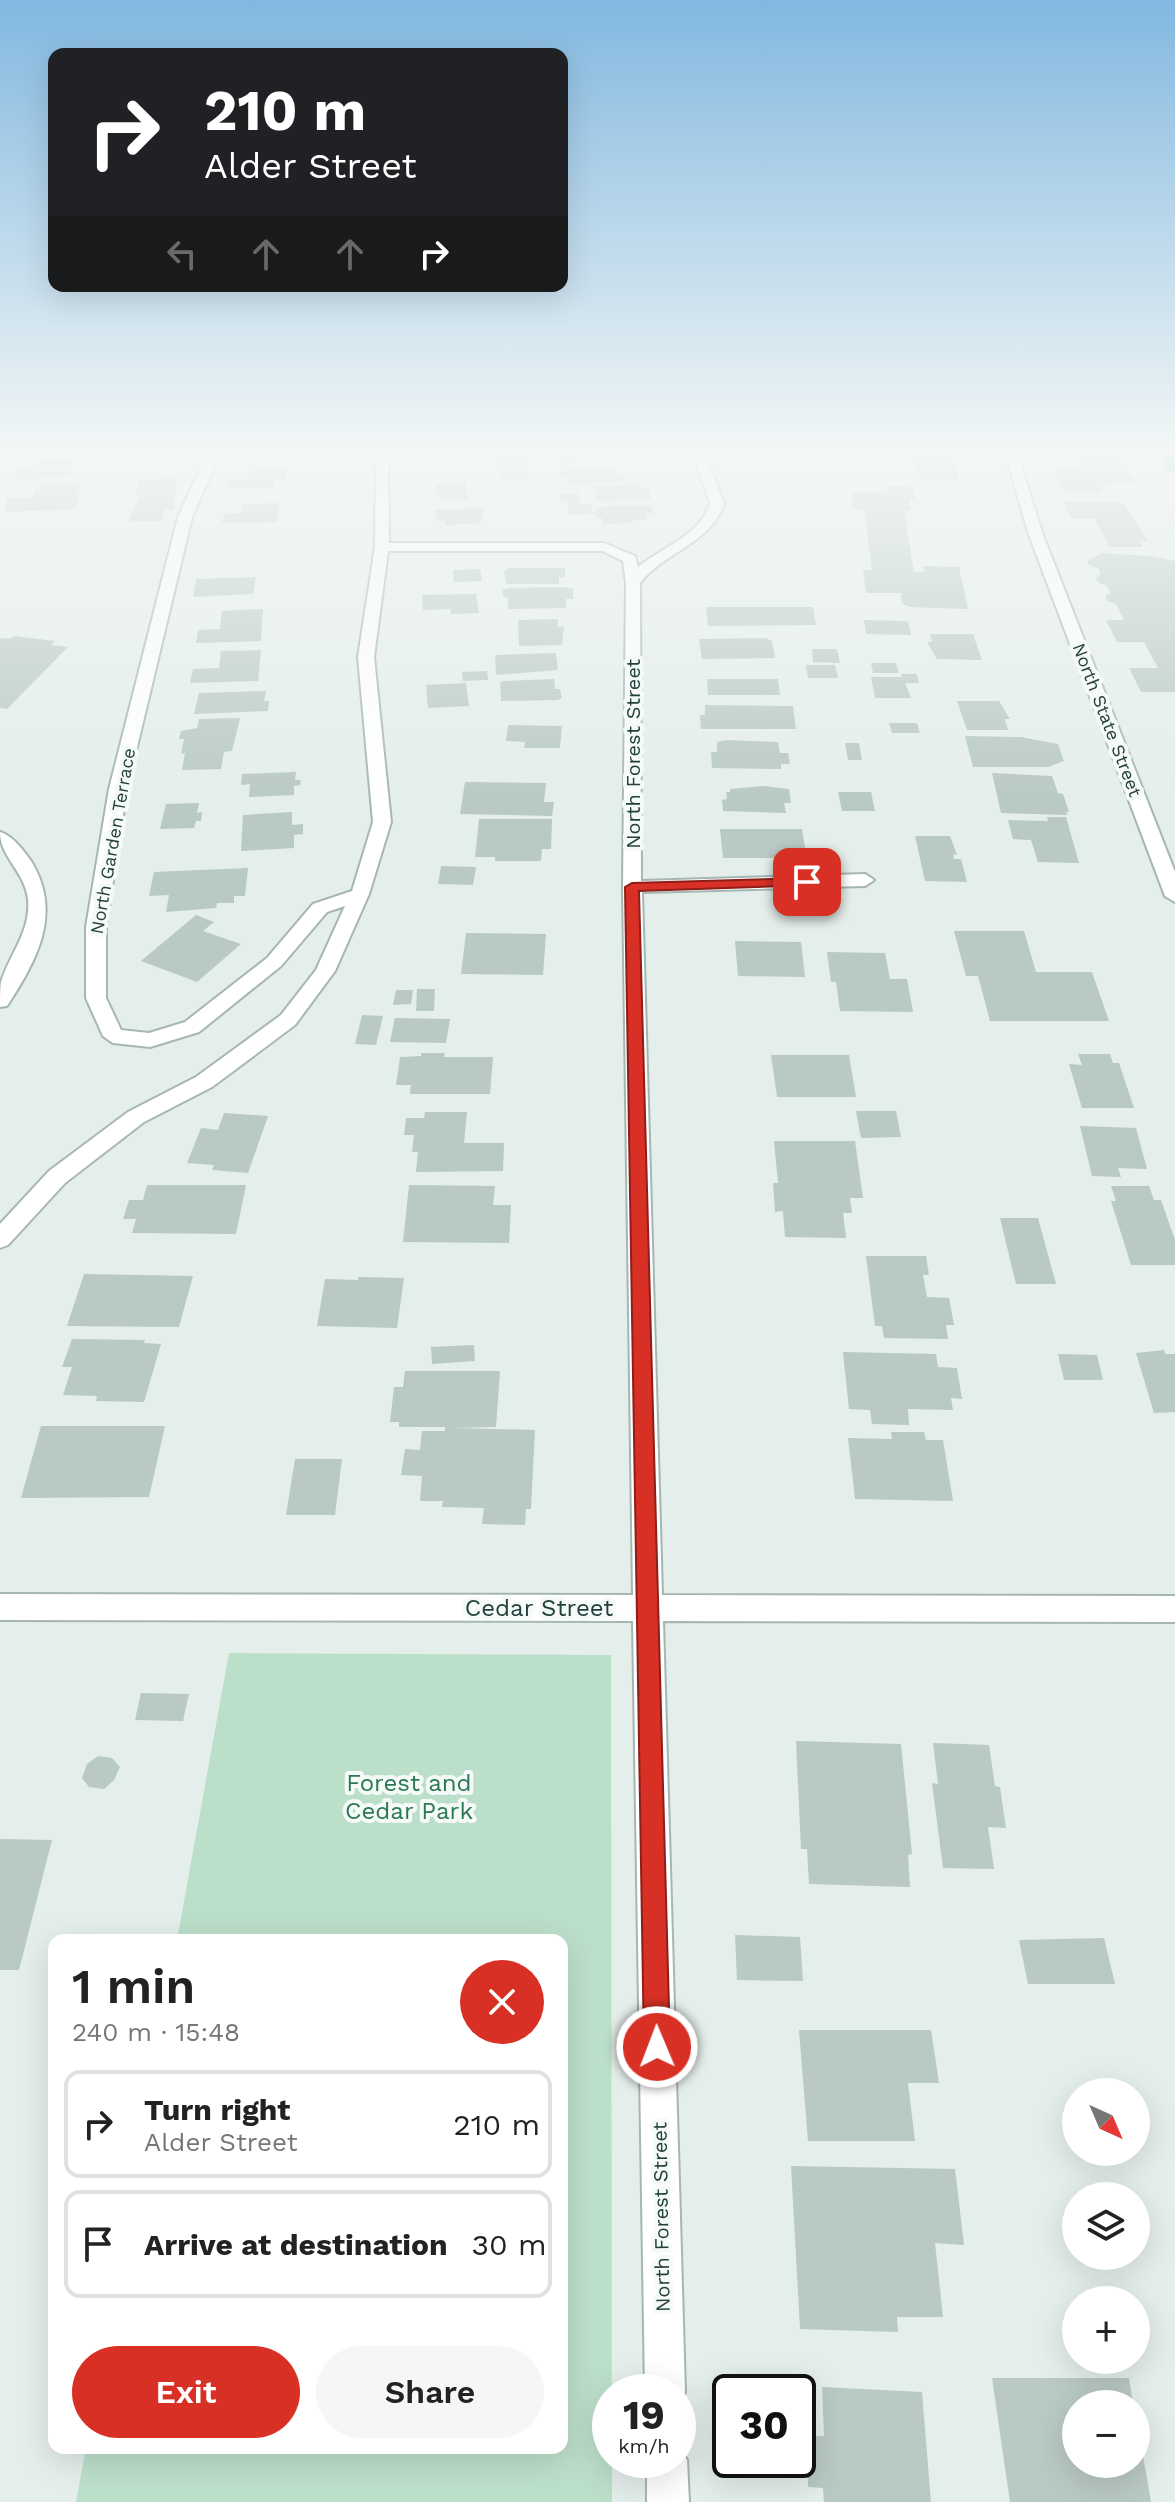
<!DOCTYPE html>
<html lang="en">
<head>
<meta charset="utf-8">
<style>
	:root { --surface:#fff; --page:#f6f6f6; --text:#222; --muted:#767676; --line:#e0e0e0; --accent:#d93025 }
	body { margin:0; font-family:"Work Sans",sans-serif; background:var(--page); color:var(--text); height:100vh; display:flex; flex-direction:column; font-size:30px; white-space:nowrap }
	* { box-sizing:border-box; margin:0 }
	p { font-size:26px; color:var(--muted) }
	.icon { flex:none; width:44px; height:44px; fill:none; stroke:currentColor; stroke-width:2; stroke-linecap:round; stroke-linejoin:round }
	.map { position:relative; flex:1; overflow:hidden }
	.side { position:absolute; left:48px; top:1934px; width:520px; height:520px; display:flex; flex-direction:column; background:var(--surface); border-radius:16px; box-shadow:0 8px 32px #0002 }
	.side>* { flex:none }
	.guide { position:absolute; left:48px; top:48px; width:520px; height:244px; border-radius:16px; box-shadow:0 8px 32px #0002; background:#202124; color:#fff; overflow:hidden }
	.needle { width:52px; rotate:136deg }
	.fabs { position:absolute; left:1062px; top:2078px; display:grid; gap:16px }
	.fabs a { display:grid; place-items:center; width:88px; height:88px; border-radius:50%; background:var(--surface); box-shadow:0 8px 32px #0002; font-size:40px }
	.speed { position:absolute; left:592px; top:2374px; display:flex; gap:16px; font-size:40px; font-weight:700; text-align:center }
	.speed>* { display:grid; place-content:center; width:104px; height:104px; border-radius:50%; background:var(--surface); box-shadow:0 8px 32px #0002; line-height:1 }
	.speed small { font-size:20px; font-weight:400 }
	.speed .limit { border:4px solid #111; border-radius:12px; background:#fff; color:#111 }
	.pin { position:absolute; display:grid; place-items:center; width:68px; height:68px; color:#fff; margin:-34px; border-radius:16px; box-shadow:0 4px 12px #0006 }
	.me { position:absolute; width:88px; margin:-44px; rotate:359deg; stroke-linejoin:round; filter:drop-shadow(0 0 6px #0008) }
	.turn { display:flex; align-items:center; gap:28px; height:168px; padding:0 24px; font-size:36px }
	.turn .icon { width:104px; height:104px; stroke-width:2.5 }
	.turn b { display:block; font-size:56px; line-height:68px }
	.lanes { display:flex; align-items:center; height:76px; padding:0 24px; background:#0003; justify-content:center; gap:40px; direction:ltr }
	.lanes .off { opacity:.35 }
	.round { display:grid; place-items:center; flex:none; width:84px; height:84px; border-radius:42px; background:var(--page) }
	.head { display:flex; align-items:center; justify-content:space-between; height:136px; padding:0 24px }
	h1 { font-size:48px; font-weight:600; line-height:60px }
	.cta { display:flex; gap:16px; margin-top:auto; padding:16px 24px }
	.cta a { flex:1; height:92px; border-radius:48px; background:var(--accent); color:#fff; font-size:32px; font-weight:600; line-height:92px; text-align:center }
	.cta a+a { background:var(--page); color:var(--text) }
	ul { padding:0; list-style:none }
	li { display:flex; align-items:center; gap:24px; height:108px; margin:0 16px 12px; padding:0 8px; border:4px solid var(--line); border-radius:16px }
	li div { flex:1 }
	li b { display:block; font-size:30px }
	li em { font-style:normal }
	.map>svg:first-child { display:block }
	.green { fill:#bcdfca }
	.building { fill:#b9c9c4 }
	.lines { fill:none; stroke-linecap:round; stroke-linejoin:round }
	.minor-casing { stroke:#a6b6b3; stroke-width:4 }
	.major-casing { stroke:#c1cac8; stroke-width:4 }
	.minor { fill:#fff; fill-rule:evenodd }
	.major { fill:#67a49d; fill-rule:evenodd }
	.route { fill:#d93025; stroke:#8d1f18; stroke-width:2 }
	.labels { text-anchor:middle; stroke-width:8; stroke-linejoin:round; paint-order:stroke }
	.far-street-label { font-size:18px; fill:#22403c; stroke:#f5faf8 }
	.street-label { font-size:20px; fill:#22403c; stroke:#f5faf8 }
	.near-street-label { font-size:24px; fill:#22403c; stroke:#f5faf8 }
	.near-park-label { font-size:24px; fill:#2b7854; stroke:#f5faf8 }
</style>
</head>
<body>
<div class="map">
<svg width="1175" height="2502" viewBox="0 0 1175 2502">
	<rect width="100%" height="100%" fill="#e4eeeb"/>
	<!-- green -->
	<path class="green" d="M 229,1653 L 611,1655 L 612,2502 L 76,2502 L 86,2448 L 562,2448 L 562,1940 L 177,1940 Z"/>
	<!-- building -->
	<path class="building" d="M 244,453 L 286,453 L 286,456 L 244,458 Z
		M 433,453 L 460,453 L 459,458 L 430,459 Z
		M 912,453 L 953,453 L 959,480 L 923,479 L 922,476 L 917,476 Z
		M 1049,453 L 1117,453 L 1137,483 L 1106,483 L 1108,486 L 1099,486 L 1103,492 L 1064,493 L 1055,470 L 1083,467 L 1078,459 L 1060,459 Z
		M 578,456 L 580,462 L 557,463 L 555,457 Z
		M 525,457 L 528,478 L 500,479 L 496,458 Z
		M 75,459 L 70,477 L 15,479 L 20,467 L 35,464 L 37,460 Z
		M 616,468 L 617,474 L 624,474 L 626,481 L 569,485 L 567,477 L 560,477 L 559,471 Z
		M 287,469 L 286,480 L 274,480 L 273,487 L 226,489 L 228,480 L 247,479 L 248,471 Z
		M 177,478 L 173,510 L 164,510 L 162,521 L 128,522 L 139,496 L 131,494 L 136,492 L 139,480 Z
		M 81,482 L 76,509 L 4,512 L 7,499 L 41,496 L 33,496 L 35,489 L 40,489 L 42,484 Z
		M 466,482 L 468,500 L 438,499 L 438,494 L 434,494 L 437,483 Z
		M 640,484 L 641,489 L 649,488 L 651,499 L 597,501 L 594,486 Z
		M 888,486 L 913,487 L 915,500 L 910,500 L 911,511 L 904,511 L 914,572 L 924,572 L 923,566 L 959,567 L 968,609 L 909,607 L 902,603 L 901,593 L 866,593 L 863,570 L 872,570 L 864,510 L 853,509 L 852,492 L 889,493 Z
		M 578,493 L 580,504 L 592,504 L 593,514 L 569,515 L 568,503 L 561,503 L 560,494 Z
		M 1063,501 L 1123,503 L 1148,541 L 1139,541 L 1143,547 L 1109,547 L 1095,519 L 1072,519 Z
		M 280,503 L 277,522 L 222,523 L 224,514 L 241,513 L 243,504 Z
		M 618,505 L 652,506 L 653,513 L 645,514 L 647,520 L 633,520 L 633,523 L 603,524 L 602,518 L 597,518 L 595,508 Z
		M 483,508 L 481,523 L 446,525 L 445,521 L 436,521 L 435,510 Z
		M 1101,553 L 1152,556 L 1175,561 L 1175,692 L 1141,692 L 1129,668 L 1158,668 L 1144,642 L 1117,642 L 1106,620 L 1124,620 L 1116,604 L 1107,601 L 1105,596 L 1111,593 L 1107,586 L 1098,582 L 1096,578 L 1101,574 L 1098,568 L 1089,565 L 1087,561 Z
		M 508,568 L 565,568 L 565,577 L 559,577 L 559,584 L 507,584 L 504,571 Z
		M 480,569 L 482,581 L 454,582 L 453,570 Z
		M 256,577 L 253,594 L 193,597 L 196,579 Z
		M 564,587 L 573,589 L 573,599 L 566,599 L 566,608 L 508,609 L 508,597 L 503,597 L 503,590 L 508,588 Z
		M 476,594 L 479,613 L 451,614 L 450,609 L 423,610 L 422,595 Z
		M 706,607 L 813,607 L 816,625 L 708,626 Z
		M 263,609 L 261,641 L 196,643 L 198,630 L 220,629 L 222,611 Z
		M 558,619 L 558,627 L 564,626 L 562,645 L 519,646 L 518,620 Z
		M 864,620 L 908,621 L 911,635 L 866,634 Z
		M 930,634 L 973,634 L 982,660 L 937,659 L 927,642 L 932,642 Z
		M 14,636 L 55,641 L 51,645 L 68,647 L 7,709 L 0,708 L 0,638 L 10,639 Z
		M 766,638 L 772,641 L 775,658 L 702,659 L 699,639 Z
		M 812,649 L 837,649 L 840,663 L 813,662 Z
		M 261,650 L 258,681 L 190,683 L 193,669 L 219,668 L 221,651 Z
		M 556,653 L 558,670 L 496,675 L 495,655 Z
		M 871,663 L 896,663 L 899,673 L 873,673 Z
		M 806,665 L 835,665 L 838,678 L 808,678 Z
		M 487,671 L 488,680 L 463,681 L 462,672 Z
		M 901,674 L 917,674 L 919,683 L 905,683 L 911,698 L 875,698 L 871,677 L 902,677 Z
		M 554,679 L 555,689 L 560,689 L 562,698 L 557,700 L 501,701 L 500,683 L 503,681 Z
		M 707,679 L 778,679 L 780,695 L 708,695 Z
		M 466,683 L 469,706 L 428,708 L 426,685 Z
		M 266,691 L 264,701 L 269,701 L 268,711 L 194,714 L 199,693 Z
		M 957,701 L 999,701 L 1010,719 L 1005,719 L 1008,730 L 967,730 Z
		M 705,705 L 793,706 L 796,729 L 701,729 L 700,715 L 705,715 Z
		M 240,718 L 232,751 L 224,752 L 221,769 L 182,770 L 185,753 L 181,754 L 184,739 L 179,739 L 181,731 L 197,728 L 199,719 Z
		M 889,723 L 917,723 L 920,733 L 892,733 Z
		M 508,725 L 562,726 L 560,748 L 524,748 L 525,742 L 506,741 Z
		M 965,736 L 1021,737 L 1058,744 L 1064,761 L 1048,767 L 973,767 Z
		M 727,740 L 778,742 L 780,753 L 788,753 L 790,764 L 781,764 L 781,769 L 712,768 L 711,752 L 717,752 L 717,742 Z
		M 845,743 L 859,743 L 862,760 L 848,760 Z
		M 296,772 L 295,780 L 301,780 L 300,785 L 294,786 L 294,795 L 249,797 L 250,784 L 241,785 L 242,774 Z
		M 992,773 L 1052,776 L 1058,793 L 1063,794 L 1069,812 L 1066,812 L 1067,815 L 1001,813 Z
		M 465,782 L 546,783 L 544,802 L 554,802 L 552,816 L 460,814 Z
		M 765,786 L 789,789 L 791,803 L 784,803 L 786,813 L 723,811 L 722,800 L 727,799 L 726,792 L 730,792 L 730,789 Z
		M 838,792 L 871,792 L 875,811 L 842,811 Z
		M 199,803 L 197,813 L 202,812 L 201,821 L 196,821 L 194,828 L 160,829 L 166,804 Z
		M 292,812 L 292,825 L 303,824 L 303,834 L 294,835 L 294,848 L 241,851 L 243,815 Z
		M 1047,817 L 1066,817 L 1079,863 L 1038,862 L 1031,840 L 1013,839 L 1008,820 L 1048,821 Z
		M 479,819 L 552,819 L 551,849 L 542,849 L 541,861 L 495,861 L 495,857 L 475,857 Z
		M 720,829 L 802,829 L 806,854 L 787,854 L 787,858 L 723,858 Z
		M 915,836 L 950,836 L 957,855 L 953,854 L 954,859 L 961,859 L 967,882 L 925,881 Z
		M 441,866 L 476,867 L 473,885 L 438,884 Z
		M 248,868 L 245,896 L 234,896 L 234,903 L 217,903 L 216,908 L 166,912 L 169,895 L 149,896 L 154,872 Z
		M 196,915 L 214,922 L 203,931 L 241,944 L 197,982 L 141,961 Z
		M 954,931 L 1024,931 L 1036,972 L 1092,972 L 1109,1021 L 990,1021 L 978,976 L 966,976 Z
		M 466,933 L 546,934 L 543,975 L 461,974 Z
		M 735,941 L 801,942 L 805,977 L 738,976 Z
		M 827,952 L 885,953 L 890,979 L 907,979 L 913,1012 L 840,1011 L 836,982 L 831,982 Z
		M 417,989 L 435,989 L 434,1011 L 416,1011 Z
		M 396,990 L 413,990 L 411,1004 L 393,1005 Z
		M 362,1015 L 383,1016 L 376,1045 L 355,1044 Z
		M 395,1018 L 450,1019 L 446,1043 L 390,1042 Z
		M 421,1053 L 445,1053 L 444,1057 L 493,1057 L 490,1094 L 410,1094 L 411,1085 L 396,1085 L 400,1057 L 421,1056 Z
		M 1078,1054 L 1110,1054 L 1113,1063 L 1119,1063 L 1134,1108 L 1082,1108 L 1069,1064 L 1082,1065 Z
		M 771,1055 L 849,1055 L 856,1097 L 777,1097 Z
		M 856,1111 L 896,1111 L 901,1137 L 861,1138 Z
		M 425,1112 L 467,1112 L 464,1143 L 504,1143 L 503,1171 L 416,1172 L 418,1152 L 412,1152 L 414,1135 L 404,1135 L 406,1118 L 424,1118 Z
		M 224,1113 L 268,1116 L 248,1173 L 212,1170 L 214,1165 L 187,1163 L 201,1128 L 218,1130 Z
		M 1080,1126 L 1136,1128 L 1147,1169 L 1118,1168 L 1121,1177 L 1092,1176 Z
		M 774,1141 L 855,1141 L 863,1198 L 850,1198 L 852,1213 L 843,1213 L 846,1238 L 785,1237 L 783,1211 L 775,1212 L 773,1183 L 778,1183 Z
		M 147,1185 L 246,1185 L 236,1234 L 132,1233 L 136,1219 L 123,1219 L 129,1200 L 143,1200 Z
		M 409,1185 L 495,1186 L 493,1205 L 511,1205 L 509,1243 L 403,1242 Z
		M 1111,1186 L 1149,1186 L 1154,1200 L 1161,1200 L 1175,1240 L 1175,1265 L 1131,1265 L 1111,1201 L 1116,1201 Z
		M 1000,1218 L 1038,1218 L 1056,1284 L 1016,1284 Z
		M 866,1256 L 926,1256 L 929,1275 L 923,1275 L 927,1297 L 949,1298 L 954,1325 L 946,1325 L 948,1339 L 884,1338 L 882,1326 L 875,1326 Z
		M 84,1274 L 193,1276 L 179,1327 L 67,1326 Z
		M 358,1277 L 404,1278 L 397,1328 L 317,1326 L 325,1279 L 358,1280 Z
		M 72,1339 L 145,1340 L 144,1343 L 161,1344 L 144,1402 L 96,1401 L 97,1396 L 63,1395 L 72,1367 L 62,1367 Z
		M 474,1345 L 475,1361 L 432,1364 L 431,1347 Z
		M 1164,1350 L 1165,1354 L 1175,1354 L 1175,1412 L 1154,1413 L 1136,1353 Z
		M 843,1352 L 936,1354 L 938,1367 L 957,1368 L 962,1399 L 951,1398 L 953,1410 L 908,1409 L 909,1425 L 872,1424 L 870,1410 L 849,1409 Z
		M 1058,1354 L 1097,1355 L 1103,1380 L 1064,1380 Z
		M 405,1371 L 500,1371 L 496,1427 L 454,1428 L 535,1430 L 531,1509 L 526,1509 L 525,1525 L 482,1524 L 484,1508 L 442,1507 L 443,1501 L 420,1501 L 422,1476 L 401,1475 L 405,1449 L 420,1450 L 422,1431 L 445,1431 L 445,1427 L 399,1427 L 399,1422 L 390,1422 L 394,1387 L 403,1387 Z
		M 41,1426 L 165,1426 L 149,1497 L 21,1498 Z
		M 891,1432 L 924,1432 L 926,1440 L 943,1440 L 953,1501 L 855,1499 L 848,1438 L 892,1439 Z
		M 295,1459 L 342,1459 L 335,1515 L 286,1515 Z
		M 141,1693 L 189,1694 L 183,1721 L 135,1720 Z
		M 796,1741 L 901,1744 L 912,1854 L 908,1855 L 910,1887 L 809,1884 L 807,1849 L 801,1849 Z
		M 933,1743 L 989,1745 L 995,1786 L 1000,1787 L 1006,1828 L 988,1827 L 994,1869 L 943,1868 L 932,1783 L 938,1784 Z
		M 98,1756 L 112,1758 L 120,1767 L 114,1780 L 104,1789 L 89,1787 L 82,1778 L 87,1764 Z
		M 0,1839 L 52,1840 L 19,1970 L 0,1970 Z
		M 735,1935 L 800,1937 L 803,1981 L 737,1980 Z
		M 1104,1938 L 1115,1984 L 1028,1984 L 1019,1940 Z
		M 799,2030 L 931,2030 L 939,2083 L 908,2083 L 915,2141 L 808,2141 Z
		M 791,2166 L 955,2169 L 964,2245 L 935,2243 L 943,2317 L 897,2317 L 898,2332 L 800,2329 Z
		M 992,2378 L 1129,2378 L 1133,2404 L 1076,2404 L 1076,2464 L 1136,2464 L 1138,2426 L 1151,2502 L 1010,2502 Z
		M 822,2387 L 922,2392 L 931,2502 L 824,2502 L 823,2488 L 808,2487 L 807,2436 L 824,2436 Z"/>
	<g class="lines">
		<!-- minor casing -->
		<g class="minor-casing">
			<path id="minor" d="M 208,453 L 220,453 L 192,517 L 127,789 L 106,927 L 106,998 L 121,1030 L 149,1033 L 185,1022 L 267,958 L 313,904 L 352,891 L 373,822 L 358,657 L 375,547 L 376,453 L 388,453 L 389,543 L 604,543 L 635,556 L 638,567 C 664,546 698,537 710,504 L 693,453 L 705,453 L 724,504 C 709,545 665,551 640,583 L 641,881 L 865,874 L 874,880 L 865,886 L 642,892 L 662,1595 L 1175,1596 L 1175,1622 L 663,1621 L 685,2392 L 678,2407 L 678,2392 L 645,2392 L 633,1621 L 0,1620 L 0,1594 L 633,1595 L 623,887 L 626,583 L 623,561 L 602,551 L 388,551 L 374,657 L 391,822 L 369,894 L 335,971 L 295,1025 L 212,1087 L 144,1122 L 65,1183 L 8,1245 L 0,1248 L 0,1224 L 49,1171 L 128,1112 L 196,1077 L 281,1015 L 316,970 L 345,906 L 327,912 L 281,966 L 199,1032 L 150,1047 L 113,1043 L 103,1036 L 86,998 L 86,927 L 109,789 L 178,517 Z
				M 1005,453 L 1017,453 L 1043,535 L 1175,872 L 1175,902 L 1165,896 L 1029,535 Z
				M 0,832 C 12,835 24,851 31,861 C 63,913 37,960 7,1006 L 0,1007 C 0,1000 0,989 1,982 C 10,953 31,932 28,899 C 25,872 0,857 0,832 Z
				M 678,2444 L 687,2460 L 689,2502 L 647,2502 L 647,2460 L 678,2460 Z"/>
		</g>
		<!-- major casing -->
		<g class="major-casing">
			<path id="major" d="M 1159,453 L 1171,453 L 1175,458 L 1175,472 L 1170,471 Z"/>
		</g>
		<!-- minor -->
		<use href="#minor" class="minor"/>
		<!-- major -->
		<use href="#major" class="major"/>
	</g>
	<!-- sky -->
	<linearGradient id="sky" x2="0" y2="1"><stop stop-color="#82b8e0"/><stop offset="0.56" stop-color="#f3f7f6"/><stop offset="1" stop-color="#f3f7f6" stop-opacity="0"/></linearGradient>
	<rect width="1175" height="803" fill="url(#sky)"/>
	<!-- route -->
	<path class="route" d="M 807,878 L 812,879 L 812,885 L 639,891 L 670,2047 L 666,2057 L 657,2061 L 648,2057 L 644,2047 L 625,887 L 632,883 Z"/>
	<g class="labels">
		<!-- far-street labels -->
		<g class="far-street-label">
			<text transform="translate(1107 720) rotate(69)" y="6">North State Street</text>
			<text transform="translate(113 841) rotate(-80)" y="6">North Garden Terrace</text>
		</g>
		<!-- street labels -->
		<g class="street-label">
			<text transform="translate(633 754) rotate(-90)" y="7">North Forest Street</text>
			<text transform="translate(661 2217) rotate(-91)" y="7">North Forest Street</text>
		</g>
		<!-- near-street labels -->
		<g class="near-street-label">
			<text x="539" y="1616">Cedar Street</text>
		</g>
		<!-- near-park labels -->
		<g class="near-park-label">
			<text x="409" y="1791">Forest and<tspan x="409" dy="28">Cedar Park</tspan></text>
		</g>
	</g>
</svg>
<div class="fabs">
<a><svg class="needle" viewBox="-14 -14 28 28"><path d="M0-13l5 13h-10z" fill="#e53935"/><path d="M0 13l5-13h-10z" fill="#767676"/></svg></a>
<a><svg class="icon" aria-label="layers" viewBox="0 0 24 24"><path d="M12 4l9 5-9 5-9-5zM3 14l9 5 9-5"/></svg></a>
<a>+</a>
<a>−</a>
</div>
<div class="speed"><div>19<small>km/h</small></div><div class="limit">30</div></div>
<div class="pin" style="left:807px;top:882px;background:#d93025"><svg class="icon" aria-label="arrive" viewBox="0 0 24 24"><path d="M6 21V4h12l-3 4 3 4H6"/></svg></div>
<svg class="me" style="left:657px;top:2047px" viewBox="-20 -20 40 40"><circle r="17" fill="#d93025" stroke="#fff" stroke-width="3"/><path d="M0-11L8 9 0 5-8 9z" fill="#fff"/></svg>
<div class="guide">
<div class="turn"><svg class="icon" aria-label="right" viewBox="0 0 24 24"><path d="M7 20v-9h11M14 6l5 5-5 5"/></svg><div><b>210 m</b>Alder Street</div></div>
<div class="lanes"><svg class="icon off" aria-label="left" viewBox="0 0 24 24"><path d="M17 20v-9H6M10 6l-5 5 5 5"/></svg><svg class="icon off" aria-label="ahead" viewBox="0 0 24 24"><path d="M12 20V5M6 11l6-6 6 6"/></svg><svg class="icon off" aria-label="ahead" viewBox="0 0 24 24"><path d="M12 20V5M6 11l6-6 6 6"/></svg><svg class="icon" aria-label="right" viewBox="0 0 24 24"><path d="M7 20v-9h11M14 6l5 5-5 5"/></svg></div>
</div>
<section class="side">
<div class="head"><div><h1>1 min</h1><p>240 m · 15:48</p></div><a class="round" style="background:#d93025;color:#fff"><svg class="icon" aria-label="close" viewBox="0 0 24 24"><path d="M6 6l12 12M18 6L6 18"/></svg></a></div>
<ul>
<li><svg class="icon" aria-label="right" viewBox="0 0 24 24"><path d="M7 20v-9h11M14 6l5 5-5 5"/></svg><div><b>Turn right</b><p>Alder Street</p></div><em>210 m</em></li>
<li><svg class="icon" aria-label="arrive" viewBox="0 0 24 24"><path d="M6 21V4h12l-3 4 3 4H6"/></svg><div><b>Arrive at destination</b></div><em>30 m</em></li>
</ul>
<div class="cta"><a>Exit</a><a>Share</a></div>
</section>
</div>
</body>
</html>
